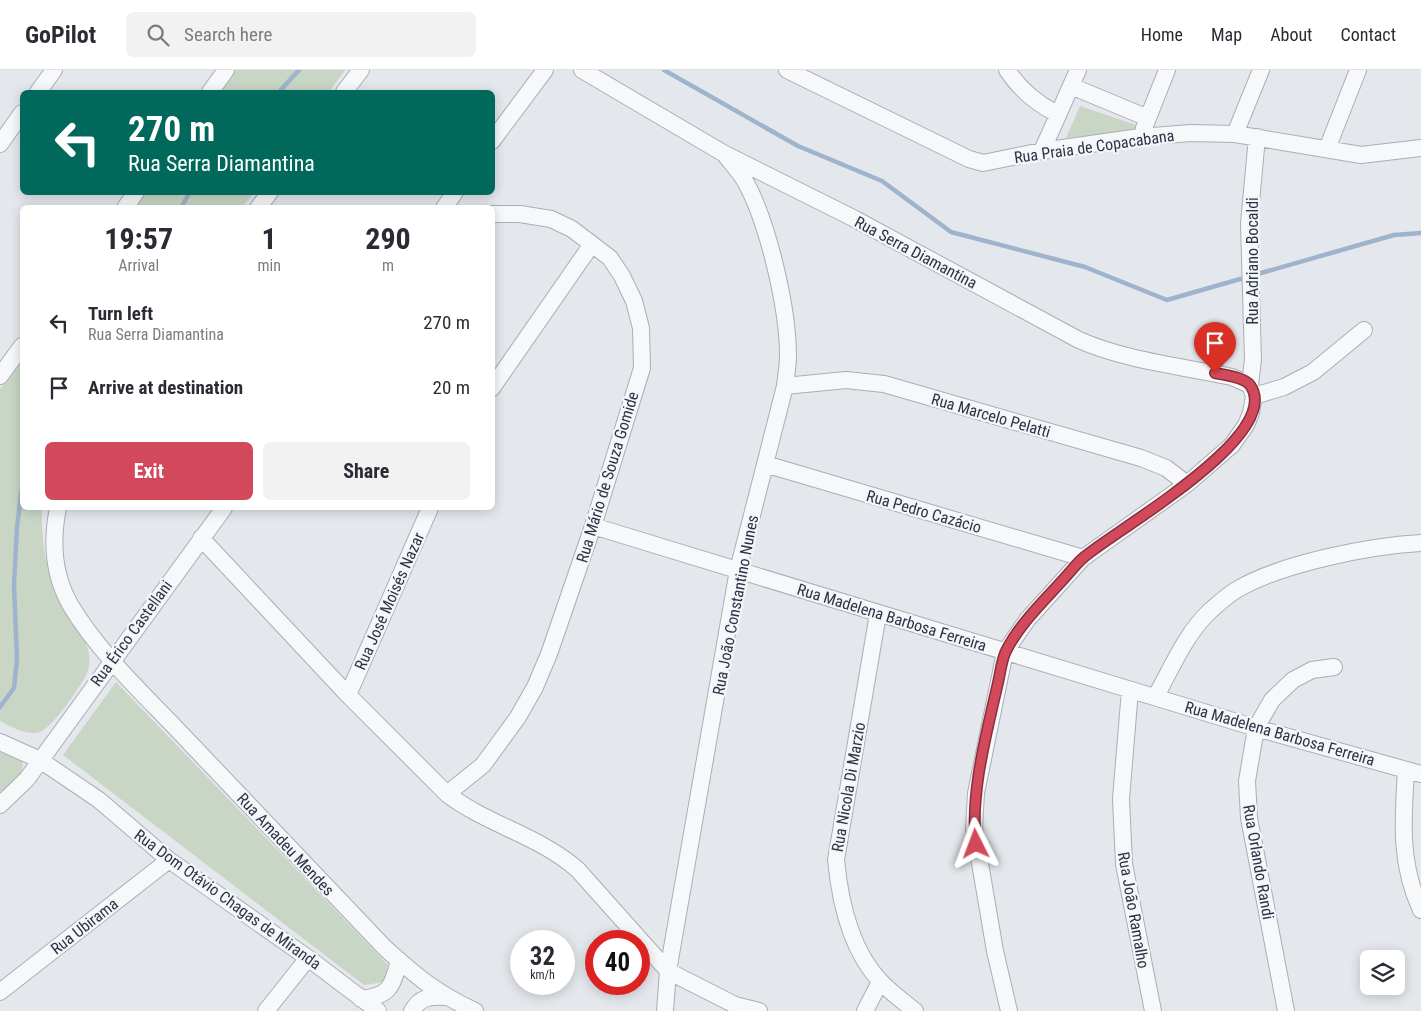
<!DOCTYPE html>
<html lang="en">
<head>
<meta charset="utf-8">
<style>
	:root { --surface:#fff; --page:#f2f2f3; --text:#2b2b33; --muted:#7c7c81; --line:#e1e1e2; --accent:#d1495b }
	body { margin:0; font-family:"Roboto Condensed",sans-serif; background:var(--page); color:var(--text); height:100vh; display:flex; flex-direction:column; font-size:19px; white-space:nowrap }
	* { box-sizing:border-box; margin:0 }
	p { font-size:16px; color:var(--muted) }
	.icon { flex:none; width:28px; height:28px; fill:none; stroke:currentColor; stroke-width:2; stroke-linecap:round; stroke-linejoin:round }
	.map { position:relative; flex:1; overflow:hidden }
	.panel { position:absolute; left:20px; top:135px; width:475px; height:305px; display:flex; flex-direction:column; background:var(--surface); border-radius:8px; box-shadow:0 2px 12px #0003 }
	.panel>* { flex:none }
	.hud { position:absolute; left:20px; top:20px; width:475px; height:105px; border-radius:8px; box-shadow:0 2px 12px #0003; background:#00695c; color:#fff; overflow:hidden }
	.tools { position:absolute; left:1360px; top:880px; display:grid; gap:10px }
	.tools a { display:grid; place-items:center; width:45px; height:45px; border-radius:8px; background:var(--surface); box-shadow:0 2px 12px #0003; font-size:25px }
	.speed { position:absolute; left:510px; top:860px; display:flex; gap:10px; font-size:25px; font-weight:700; text-align:center }
	.speed>* { display:grid; place-content:center; width:65px; height:65px; border-radius:50%; background:var(--surface); box-shadow:0 2px 12px #0003; line-height:1 }
	.speed small { font-size:12px; font-weight:400 }
	.speed .limit { border:8px solid #d22; background:#fff; color:#111 }
	.pin { position:absolute; display:grid; place-items:center; width:42px; height:42px; color:#fff; margin:-51px -21px; border-radius:50% 50% 50% 0; rotate:-45deg; box-shadow:0 0 5px #0007 }
	.pin .icon { rotate:45deg }
	.me { position:absolute; width:55px; margin:-28px; rotate:357deg; stroke-linejoin:round; filter:drop-shadow(0 0 4px #0008) }
	.turn { display:flex; align-items:center; gap:18px; height:105px; padding:0 25px; font-size:22px }
	.turn .icon { width:65px; height:65px; stroke-width:2.5 }
	.turn b { display:block; font-size:35px; line-height:42px }
	.eta { display:flex; justify-content:space-evenly; align-items:center; height:85px; text-align:center }
	.eta b { font-size:30px; font-weight:700; line-height:35px }
	.button { display:flex; gap:10px; margin-top:auto; padding:10px 25px }
	.button a { flex:1; height:58px; border-radius:8px; background:var(--accent); color:#fff; font-size:20px; font-weight:700; line-height:58px; text-align:center }
	.button a+a { background:var(--page); color:var(--text) }
	ul { padding:0; list-style:none }
	li { display:flex; align-items:center; gap:15px; height:65px; padding:0 25px }
	li div { flex:1 }
	li b { display:block; font-size:19px }
	li em { font-style:normal }
	header { display:flex; align-items:center; gap:30px; box-sizing:border-box; height:70px; padding:0 25px; background:var(--surface); border-bottom:1px solid var(--line) }
	header strong { font-size:24px }
	nav { display:flex; gap:28px; margin-inline-start:auto; font-size:18px }
	.search { width:350px; height:45px; background:var(--page); display:flex; align-items:center; gap:12px; box-sizing:border-box; padding:0 18px; border-radius:8px; color:var(--muted); font-size:19px }
	.map>svg:first-child { display:block }
	.green { fill:#c9d6c5 }
	.lines { fill:none; stroke-linecap:round; stroke-linejoin:round }
	.stream { stroke:#9fb4cc; stroke-width:4.5 }
	.minor-casing { stroke:#a9aeb7; stroke-width:18 }
	.minor { stroke:#f7f8fa; stroke-width:16 }
	.route-casing { stroke:#882f3b; stroke-width:12 }
	.route { stroke:#d1495b; stroke-width:9 }
	.labels { text-anchor:middle; stroke-width:4.5; stroke-linejoin:round; paint-order:stroke }
	.street-label { font-size:16px; fill:#2b3445; stroke:#f4f6f9 }
</style>
</head>
<body>
<header>
<strong>GoPilot</strong>
<div class="search"><svg class="icon" aria-label="search" viewBox="0 0 24 24"><circle cx="10" cy="10" r="6"/><path d="M15 15l6 6"/></svg>Search here</div>
<nav><a>Home</a><a>Map</a><a>About</a><a>Contact</a></nav>
</header>
<div class="map">
<svg width="1421" height="941" viewBox="0 0 1421 941">
	<rect width="100%" height="100%" fill="#e4e7ec"/>
	<!-- green -->
	<path class="green" d="M 232,0 L 345,0 L 329,22 L 215,22 Z
		M 1080,36 L 1136,55 L 1134,61 L 1066,68 Z
		M 142,123 L 254,123 L 242,137 L 132,138 Z
		M 22,288 L 22,438 L 42,438 C 41,473 46,506 63,538 C 71,552 85,564 88,580 C 90,587 90,596 87,603 C 82,615 51,659 40,662 C 26,666 12,657 0,651 L 0,319 Z
		M 116,612 L 388,895 L 385,912 L 364,915 L 63,685 Z
		M 0,673 L 22,689 C 26,706 12,713 0,722 Z"/>
	<g class="lines">
		<!-- stream -->
		<path class="stream" d="M 664,0 L 798,76 L 882,111 L 951,162 L 1085,197 L 1167,230 L 1394,165 L 1421,163
			M 279,22 L 299,0
			M 181,138 L 190,122
			M 0,637 L 14,618 L 17,589 L 14,515 L 17,457 L 22,417"/>
		<!-- minor casing -->
		<g class="minor-casing">
			<path id="minor" d="M 582,0 L 723,83 L 855,149 L 1079,270 C 1127,291 1181,296 1232,307 L 1250,315 L 1254,326 L 1251,343 L 1246,355 L 1232,375 L 1187,414 L 1083,488 L 1027,550 L 1005,582 L 976,723 L 974,758 L 995,881 L 1009,941
				M 787,0 L 969,89 L 983,93 L 1042,81 L 1140,67 L 1191,63 L 1235,64 L 1361,85 L 1421,78
				M 1007,0 C 1020,20 1036,33 1057,44
				M 1071,16 L 1148,48
				M 38,22 L 54,0
				M 210,22 L 226,0
				M 344,22 L 361,0
				M 1144,58 L 1167,0
				M 1235,64 L 1261,0
				M 492,71 L 545,0
				M 0,74 L 22,43
				M 1327,79 L 1358,0
				M 1042,81 L 1078,0
				M 125,138 L 136,122
				M 258,138 L 270,122
				M 444,138 L 455,122
				M 0,306 L 22,276
				M 1250,315 L 1253,289 L 1249,154 L 1257,67
				M 785,316 L 846,310 L 884,314 L 1141,388 L 1166,398 L 1187,414
				M 492,318 L 592,174
				M 1254,326 L 1284,317 L 1313,302 L 1364,260
				M 765,394 L 1083,488
				M 58,438 C 51,472 53,505 71,536 C 101,586 150,630 190,673 C 255,741 320,810 385,878 C 416,906 436,923 475,941
				M 593,456 L 1256,658 L 1421,704
				M 201,468 L 348,625 L 447,724 C 488,755 540,766 578,800 L 668,901 L 735,935 L 759,941
				M 878,544 L 836,790 C 840,832 850,879 880,911 C 890,922 903,931 915,941
				M 1130,620 L 1121,729 L 1124,794 L 1153,941
				M 348,625 L 430,438
				M 1156,626 C 1172,597 1186,563 1211,540 C 1219,533 1229,524 1238,519 C 1283,493 1369,476 1421,473
				M 0,672 L 40,690 L 99,730 L 169,790 L 308,888 L 378,941
				M 1406,700 C 1403,749 1399,793 1421,840
				M 447,724 L 483,695 L 518,647 L 535,617 L 549,584 L 593,456 L 642,298 L 641,258 L 634,231 L 622,206 L 610,188 L 572,159 L 551,149 L 520,144 L 492,144
				M 0,735 L 27,709 L 224,438
				M 0,922 L 169,790
				M 361,929 C 390,926 392,917 399,891
				M 266,941 L 308,888
				M 412,941 C 420,927 430,926 445,927
				M 665,941 L 668,901 L 738,500 L 785,316 C 786,306 788,296 788,286 C 788,238 768,152 745,111 C 740,102 732,94 726,86
				M 865,941 L 880,912
				M 1286,941 L 1249,748 L 1247,711 L 1256,658 L 1272,630 L 1293,610 L 1312,600 L 1334,597"/>
		</g>
		<!-- minor -->
		<use href="#minor" class="minor"/>
	</g>
	<g class="lines">
		<!-- route casing -->
		<g class="route-casing">
			<path id="route" d="M 976,774 C 970,724 986,666 997,617 C 1000,606 1001,591 1006,581 C 1019,555 1041,534 1060,513 C 1068,505 1075,495 1083,488 C 1112,462 1286,365 1250,315 C 1244,307 1225,305 1215,303"/>
		</g>
		<!-- route -->
		<use href="#route" class="route"/>
	</g>
	<g class="labels">
		<!-- street labels -->
		<g class="street-label">
			<text transform="translate(1094 76) rotate(-8)" y="6">Rua Praia de Copacabana</text>
			<text transform="translate(916 182) rotate(28)" y="6">Rua Serra Diamantina</text>
			<text transform="translate(1252 191) rotate(-90)" y="6">Rua Adriano Bocaldi</text>
			<text transform="translate(991 345) rotate(16)" y="6">Rua Marcelo Pelatti</text>
			<text transform="translate(607 407) rotate(-73)" y="6">Rua Mário de Souza Gomide</text>
			<text transform="translate(924 441) rotate(16)" y="6">Rua Pedro Cazácio</text>
			<text transform="translate(389 531) rotate(-66)" y="6">Rua José Moisés Nazar</text>
			<text transform="translate(735 535) rotate(-79)" y="6">Rua João Constantino Nunes</text>
			<text transform="translate(892 547) rotate(17)" y="6">Rua Madelena Barbosa Ferreira</text>
			<text transform="translate(131 563) rotate(-54)" y="6">Rua Érico Castellani</text>
			<text transform="translate(1280 663) rotate(16)" y="6">Rua Madelena Barbosa Ferreira</text>
			<text transform="translate(848 717) rotate(-80)" y="6">Rua Nicola Di Marzio</text>
			<text transform="translate(286 774) rotate(47)" y="6">Rua Amadeu Mendes</text>
			<text transform="translate(1259 792) rotate(80)" y="6">Rua Orlando Randi</text>
			<text transform="translate(228 829) rotate(36)" y="6">Rua Dom Otávio Chagas de Miranda</text>
			<text transform="translate(1134 840) rotate(80)" y="6">Rua João Ramalho</text>
			<text transform="translate(84 856) rotate(-38)" y="6">Rua Ubirama</text>
		</g>
	</g>
</svg>
<div class="tools">
<a><svg class="icon" aria-label="layers" viewBox="0 0 24 24"><path d="M12 4l9 5-9 5-9-5zM3 14l9 5 9-5"/></svg></a>
</div>
<div class="speed"><div>32<small>km/h</small></div><div class="limit">40</div></div>
<div class="pin" style="left:1215px;top:303px;background:#d93025"><svg class="icon" aria-label="arrive" viewBox="0 0 24 24"><path d="M6 21V4h12l-3 4 3 4H6"/></svg></div>
<svg class="me" style="left:976px;top:774px" viewBox="-20 -20 40 40"><path d="M0-17L14 15 0 8-14 15z" fill="#d1495b" stroke="#fff" stroke-width="4"/></svg>
<div class="hud">
<div class="turn"><svg class="icon" aria-label="left" viewBox="0 0 24 24"><path d="M17 20v-9H6M10 6l-5 5 5 5"/></svg><div><b>270 m</b>Rua Serra Diamantina</div></div>
</div>
<section class="panel">
<div class="eta">
<div><b>19:57</b><p>Arrival</p></div>
<div><b>1</b><p>min</p></div>
<div><b>290</b><p>m</p></div>
</div>
<ul>
<li><svg class="icon" aria-label="left" viewBox="0 0 24 24"><path d="M17 20v-9H6M10 6l-5 5 5 5"/></svg><div><b>Turn left</b><p>Rua Serra Diamantina</p></div><em>270 m</em></li>
<li><svg class="icon" aria-label="arrive" viewBox="0 0 24 24"><path d="M6 21V4h12l-3 4 3 4H6"/></svg><div><b>Arrive at destination</b></div><em>20 m</em></li>
</ul>
<div class="button"><a>Exit</a><a>Share</a></div>
</section>
</div>
</body>
</html>
